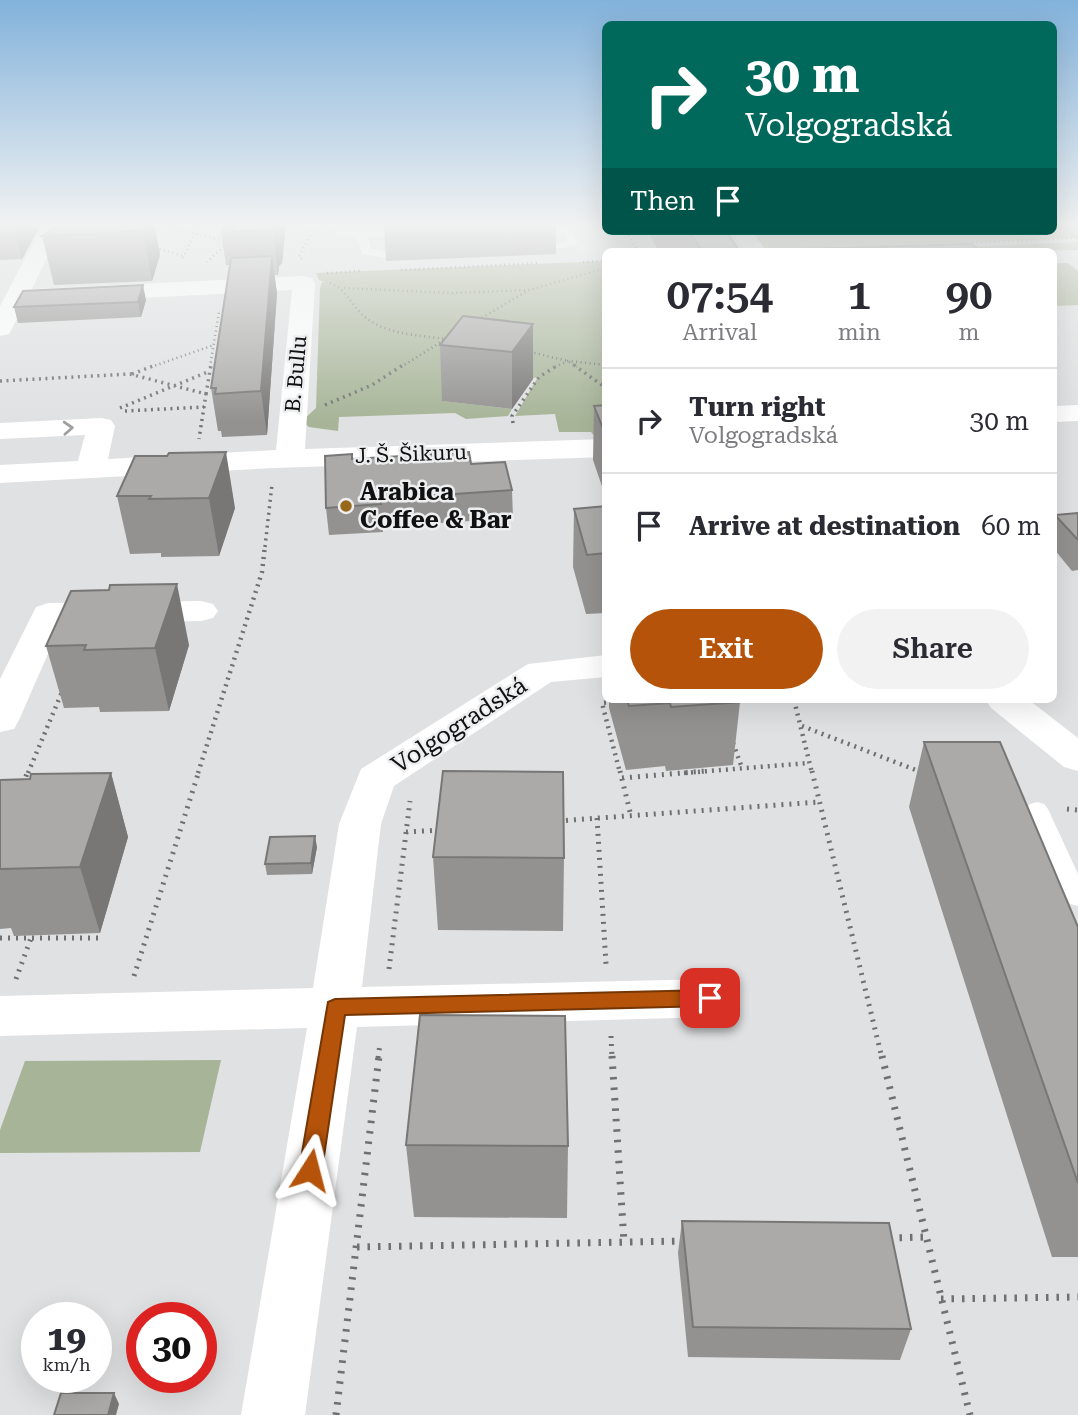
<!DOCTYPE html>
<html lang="en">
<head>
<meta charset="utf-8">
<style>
	:root { --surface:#fff; --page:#f2f2f3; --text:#2b2b33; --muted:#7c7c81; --line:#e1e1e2; --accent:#b45309 }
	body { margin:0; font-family:"Roboto Serif",serif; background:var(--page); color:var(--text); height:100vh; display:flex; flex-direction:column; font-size:26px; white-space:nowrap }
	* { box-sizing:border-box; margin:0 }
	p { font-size:23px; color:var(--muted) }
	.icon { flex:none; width:38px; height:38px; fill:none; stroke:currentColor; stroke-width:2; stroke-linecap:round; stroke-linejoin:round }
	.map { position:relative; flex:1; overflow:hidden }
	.side { position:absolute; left:602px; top:248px; width:455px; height:455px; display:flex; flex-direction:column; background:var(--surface); border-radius:10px; box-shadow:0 7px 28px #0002 }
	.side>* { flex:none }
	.guide { position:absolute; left:602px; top:21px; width:455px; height:214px; border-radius:10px; box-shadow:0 7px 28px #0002; background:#00695c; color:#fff; overflow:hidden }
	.speed { position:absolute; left:21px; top:1302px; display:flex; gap:14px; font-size:35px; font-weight:700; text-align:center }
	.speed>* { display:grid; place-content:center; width:91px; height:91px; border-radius:50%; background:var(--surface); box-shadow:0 7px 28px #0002; line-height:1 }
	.speed small { font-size:18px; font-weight:400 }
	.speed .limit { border:10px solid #d22; background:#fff; color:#111 }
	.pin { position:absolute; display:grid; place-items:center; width:60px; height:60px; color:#fff; margin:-30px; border-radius:14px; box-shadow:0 4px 10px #0006 }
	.me { position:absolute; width:77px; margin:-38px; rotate:9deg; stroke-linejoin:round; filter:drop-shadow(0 0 5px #0008) }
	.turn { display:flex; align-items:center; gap:24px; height:147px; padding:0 28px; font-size:32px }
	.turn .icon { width:91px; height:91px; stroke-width:2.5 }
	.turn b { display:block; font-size:49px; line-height:60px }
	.then { display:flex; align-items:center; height:66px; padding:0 28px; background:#0003; gap:14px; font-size:26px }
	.eta { display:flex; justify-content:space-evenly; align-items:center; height:119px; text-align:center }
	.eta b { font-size:42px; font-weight:600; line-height:49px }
	.button { display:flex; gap:14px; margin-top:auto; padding:14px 28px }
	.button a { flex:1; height:80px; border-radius:42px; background:var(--accent); color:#fff; font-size:28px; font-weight:600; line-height:80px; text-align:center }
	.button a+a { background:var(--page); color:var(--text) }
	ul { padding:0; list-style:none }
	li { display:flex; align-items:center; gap:21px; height:105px; padding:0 28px; border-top:2px solid var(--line) }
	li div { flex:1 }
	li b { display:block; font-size:26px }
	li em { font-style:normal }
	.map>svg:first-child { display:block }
	.green { fill:#a7b497 }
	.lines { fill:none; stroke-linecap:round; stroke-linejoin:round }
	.path-far4 { stroke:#6f7071; stroke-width:2.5; stroke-dasharray:1 3.5; stroke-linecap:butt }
	.path-far3 { stroke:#6f7071; stroke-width:3.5; stroke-dasharray:2 4.5; stroke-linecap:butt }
	.path-far2 { stroke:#6f7071; stroke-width:4.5; stroke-dasharray:2 5; stroke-linecap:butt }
	.path-far1 { stroke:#6f7071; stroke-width:5; stroke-dasharray:2 6; stroke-linecap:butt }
	.path { stroke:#6f7071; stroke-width:7; stroke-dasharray:2.5 8; stroke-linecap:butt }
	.lane { fill:#fff; fill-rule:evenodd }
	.street { fill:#fff; fill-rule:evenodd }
	.wall { fill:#939291 }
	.shaded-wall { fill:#787776 }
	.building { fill:#abaaa9; stroke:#787776; stroke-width:2 }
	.oneway { stroke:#a0a0a0 }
	.route { fill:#b45309; stroke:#753606; stroke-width:2 }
	.poi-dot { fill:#98681a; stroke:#edeeef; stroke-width:2.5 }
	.labels { text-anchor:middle; stroke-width:5; stroke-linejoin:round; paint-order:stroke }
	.far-street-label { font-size:21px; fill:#111112; stroke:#edeeef }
	.poi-label { font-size:24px; font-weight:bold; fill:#111112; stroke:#edeeef; text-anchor:start }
	.street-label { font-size:24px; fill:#111112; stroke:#edeeef }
</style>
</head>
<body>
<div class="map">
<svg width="1078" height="1415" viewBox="0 0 1078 1415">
	<rect width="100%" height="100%" fill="#e0e1e2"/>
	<!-- green -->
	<path class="green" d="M 1054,224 L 1078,224 L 1078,238 L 756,252 L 742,231 L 1054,231 Z
		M 1078,242 L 1078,250 L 842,252 Z
		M 605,261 L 605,448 L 591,432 L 559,432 L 555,414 L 515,416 L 538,377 L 443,401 L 512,409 L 508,416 L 466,419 L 455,413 L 339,417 L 338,431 L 309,427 L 302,421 L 316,408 L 320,288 L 322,282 L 325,282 L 319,280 L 316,273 Z
		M 1054,263 L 1068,263 L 1078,271 L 1078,305 L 1054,306 Z
		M 221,1060 L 200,1152 L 0,1153 L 0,1130 L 25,1061 Z"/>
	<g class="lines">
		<!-- path-far4 -->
		<path class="path-far4" d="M 157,224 L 229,242 L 207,262
			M 627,231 L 638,252
			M 954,244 L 1078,238
			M 155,248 L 184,256
			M 789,252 L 809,251
			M 183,258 L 199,224
			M 302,259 L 299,257 L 316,224
			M 583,262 L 606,261
			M 401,270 L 539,263
			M 327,273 L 361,271
			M 330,283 C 348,290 351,306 365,317 C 387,335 419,335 445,339
			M 344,288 L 452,293 L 528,290
			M 478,320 L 529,290 L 606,268
			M 530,352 L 568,361 L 577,367
			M 151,367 L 214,345
			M 210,367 L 219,312
			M 401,367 L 449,337
			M 555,367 L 568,361 L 606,365"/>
		<!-- path-far3 -->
		<path class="path-far3" d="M 574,365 L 606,388
			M 132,374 L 156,365
			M 0,381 L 130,374 L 206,394 L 199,439
			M 206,394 L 211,365
			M 325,405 L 372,385 L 403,365
			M 120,408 L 210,371
			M 125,411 L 204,407
			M 513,423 L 512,416 L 539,377 L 558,365
			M 265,547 L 272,484"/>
		<!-- path-far2 -->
		<path class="path-far2" d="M 794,700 L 812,773
			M 613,702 L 602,703 L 620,773
			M 802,726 L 921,772
			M 733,743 L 742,768
			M 28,773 L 62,692
			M 198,773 L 262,572 L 265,545
			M 684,773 L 809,763"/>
		<!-- path-far1 -->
		<path class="path-far1" d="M 620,771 L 631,816
			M 812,771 L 882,1058
			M 622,778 L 706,771
			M 23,784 L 28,771
			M 1067,809 L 1078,810
			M 597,818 L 606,964
			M 558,821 L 819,802
			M 406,832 L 441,830
			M 0,938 L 104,938
			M 389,969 L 410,801
			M 134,976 L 199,771
			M 16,979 L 31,938
			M 611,1036 L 612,1058
			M 378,1058 L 380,1044"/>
		<!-- path -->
		<path class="path" d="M 612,1056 L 624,1242
			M 882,1056 L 970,1415
			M 889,1238 L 926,1237
			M 357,1247 L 684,1241
			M 941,1299 L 1078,1297
			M 336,1415 L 379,1056"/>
		<!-- lane -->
		<path class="lane" d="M 334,224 L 356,224 L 345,227 L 346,231 L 409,231 L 414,234 L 409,237 L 368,237 L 371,249 L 390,253 L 390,257 L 386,258 L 362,254 L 357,237 L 337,236 Z
			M 555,225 L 571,229 L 578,243 L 577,245 L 550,250 L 550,246 L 567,241 L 563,233 L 530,232 L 525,229 L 530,226 Z
			M 1037,802 L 1044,804 L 1048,809 L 1078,874 L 1078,906 L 1070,904 L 1067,898 L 1026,809 L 1030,804 Z"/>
		<!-- street -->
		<path class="street" d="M 47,230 L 54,232 L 57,236 L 32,289 L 304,276 L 312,278 L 315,283 L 305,449 L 605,439 L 606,457 L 274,468 L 0,483 L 0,465 L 78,461 L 85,435 L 0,439 L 0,423 L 101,418 L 111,420 L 115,426 L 108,459 L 276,450 L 292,290 L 25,304 L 9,334 L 0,336 L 0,306 L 37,236 L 40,232 Z
			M 732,231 L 752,231 L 767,252 L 745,252 Z
			M 1078,405 L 1078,421 L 1054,422 L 1054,406 Z
			M 201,601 L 213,604 L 218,611 L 213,618 L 201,621 L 61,624 L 19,720 L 14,729 L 0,732 L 0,679 L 36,607 L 48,603 Z
			M 606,655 L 606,677 L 551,682 L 394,786 L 381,824 L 362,987 L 710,979 L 727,984 L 735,998 L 727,1012 L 710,1017 L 357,1027 L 305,1415 L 241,1415 L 307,1028 L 0,1036 L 0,996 L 313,988 L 339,824 L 361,769 L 528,664 Z
			M 986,700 L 1029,700 L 1078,738 L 1078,771 L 1064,767 L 991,708 Z"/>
	</g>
	<!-- wall -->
	<path class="wall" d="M 0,224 L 41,224 L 22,259 L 0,260 Z
		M 61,224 L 154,224 L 160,255 L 152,281 L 54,285 L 42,236 Z
		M 220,224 L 286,224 L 282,263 L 279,266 L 278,275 L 274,275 L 277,293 L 267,435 L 222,437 L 221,431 L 218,431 L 211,388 L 230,265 L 226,265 Z
		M 384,224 L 556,224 L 556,254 L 386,261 Z
		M 638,231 L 726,231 L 740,252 L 677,252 L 675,249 L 658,250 L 648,232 L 639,232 Z
		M 146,300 L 141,317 L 18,323 L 14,307 Z
		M 533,324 L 533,379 L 512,409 L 442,401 L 440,345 Z
		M 606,405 L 606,495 L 605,495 L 593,460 L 594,406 Z
		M 135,456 L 235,508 L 219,556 L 161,557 L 161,553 L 130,554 L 117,496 Z
		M 352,459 L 471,464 L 512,490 L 513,518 L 383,527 L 383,532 L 329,535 L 326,508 Z
		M 606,506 L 606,613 L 586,614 L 573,567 L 574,509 Z
		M 1078,513 L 1078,570 L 1072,571 L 1054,549 L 1054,521 L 1055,515 Z
		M 189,645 L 169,711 L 100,712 L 99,707 L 64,708 L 46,646 Z
		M 609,700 L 739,700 L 740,702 L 733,765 L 666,771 L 665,766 L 626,770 L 609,708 Z
		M 924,742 L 1078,927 L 1078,1257 L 1052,1257 L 909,807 Z
		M 111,773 L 128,837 L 100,933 L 14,936 L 11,928 L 0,929 L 0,780 L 30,779 Z
		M 317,847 L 312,874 L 267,875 L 265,864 Z
		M 433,857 L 564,858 L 563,931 L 438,930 Z
		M 406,1145 L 568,1146 L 567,1218 L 414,1217 Z
		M 682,1221 L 911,1329 L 900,1360 L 688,1357 L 678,1253 Z"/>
	<!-- shaded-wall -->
	<path class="shaded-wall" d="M 13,224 L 41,224 L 22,259 Z
		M 146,224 L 154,224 L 160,255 L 152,281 L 143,231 Z
		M 273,224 L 286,224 L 282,263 L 279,266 L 278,275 L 273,230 Z
		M 272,256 L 277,293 L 267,435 L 261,391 Z
		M 143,285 L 146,300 L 141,317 L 138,302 Z
		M 533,324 L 533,379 L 512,409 L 512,352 Z
		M 226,452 L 235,508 L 219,556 L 209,498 Z
		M 177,584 L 189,645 L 169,711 L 155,648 Z
		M 111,773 L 128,837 L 100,933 L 80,867 Z
		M 315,836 L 317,847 L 312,874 L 311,863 Z
		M 114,1393 L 119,1404 L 116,1415 L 108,1415 Z"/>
	<!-- building -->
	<path class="building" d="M 61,224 L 146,224 L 143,231 L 42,236 Z
		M 234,224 L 273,224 L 273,230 L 233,232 Z
		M 387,224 L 416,224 L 384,225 Z
		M 689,231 L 726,231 L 740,252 L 703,252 Z
		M 972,244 L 981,252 L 809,252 L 806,249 Z
		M 272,256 L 261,391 L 215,394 L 216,388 L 211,388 L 231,258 Z
		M 143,285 L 138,302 L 14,307 L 23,291 Z
		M 463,316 L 533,324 L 512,352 L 440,345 Z
		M 606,405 L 606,436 L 594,406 Z
		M 226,452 L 209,498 L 149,499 L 151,496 L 117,496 L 135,456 L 167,456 L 169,453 Z
		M 469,452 L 471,464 L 505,462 L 512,490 L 380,499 L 381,504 L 326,508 L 325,456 L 352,454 L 352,459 Z
		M 606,506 L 606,553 L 587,555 L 574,509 Z
		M 1078,513 L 1078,540 L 1055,515 Z
		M 177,584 L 155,648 L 84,650 L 86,645 L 46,646 L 71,591 L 109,590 L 110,585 Z
		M 627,700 L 739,700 L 740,702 L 671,707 L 670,703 L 629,706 Z
		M 924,742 L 1000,742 L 1078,927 L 1078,1183 Z
		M 443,771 L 563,772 L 564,858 L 433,857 Z
		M 111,773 L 80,867 L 0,869 L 0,780 L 30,779 L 31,774 Z
		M 315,836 L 311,863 L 265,864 L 270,837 Z
		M 420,1015 L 565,1016 L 568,1146 L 406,1145 Z
		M 682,1221 L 889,1223 L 911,1329 L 693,1327 Z
		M 61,1393 L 114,1393 L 108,1415 L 54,1415 Z"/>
	<!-- one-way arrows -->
	<defs><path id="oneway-chevron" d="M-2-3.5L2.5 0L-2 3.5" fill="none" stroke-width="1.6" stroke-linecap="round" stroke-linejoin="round" transform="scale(1.75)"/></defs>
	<use class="oneway" href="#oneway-chevron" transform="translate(68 428) rotate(-3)"/>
	<!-- sky -->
	<linearGradient id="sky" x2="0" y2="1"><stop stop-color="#82b2db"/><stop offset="0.53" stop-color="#f1f2f2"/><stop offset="1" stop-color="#f1f2f2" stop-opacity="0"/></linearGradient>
	<rect width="1078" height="422" fill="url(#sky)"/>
	<!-- route -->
	<path class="route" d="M 710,990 L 718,993 L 721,998 L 718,1004 L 710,1006 L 345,1015 L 322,1170 L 318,1178 L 310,1181 L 302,1178 L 299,1170 L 328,1002 L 335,999 Z"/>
	<!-- markers -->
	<circle class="poi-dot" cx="346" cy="506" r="7"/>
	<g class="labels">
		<!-- far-street labels -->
		<g class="far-street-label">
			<text transform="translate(296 374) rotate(-85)" y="7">B. Bullu</text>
			<text transform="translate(411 454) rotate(-2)" y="7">J. Š. Šikuru</text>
		</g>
		<!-- poi labels -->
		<g class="poi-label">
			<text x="360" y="500">Arabica<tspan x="360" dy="28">Coffee &amp; Bar</tspan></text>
		</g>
		<!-- street labels -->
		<g class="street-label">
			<text transform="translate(459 725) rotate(-33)" y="8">Volgogradská</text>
		</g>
	</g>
</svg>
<div class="speed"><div>19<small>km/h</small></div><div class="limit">30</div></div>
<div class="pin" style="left:710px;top:998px;background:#d93025"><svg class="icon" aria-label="arrive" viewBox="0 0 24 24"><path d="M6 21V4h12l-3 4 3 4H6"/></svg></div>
<svg class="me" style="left:310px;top:1170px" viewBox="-20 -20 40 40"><path d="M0-17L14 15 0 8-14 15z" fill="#b45309" stroke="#fff" stroke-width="4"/></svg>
<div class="guide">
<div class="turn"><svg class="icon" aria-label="right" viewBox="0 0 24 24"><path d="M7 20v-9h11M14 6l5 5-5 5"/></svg><div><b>30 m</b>Volgogradská</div></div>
<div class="then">Then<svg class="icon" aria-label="arrive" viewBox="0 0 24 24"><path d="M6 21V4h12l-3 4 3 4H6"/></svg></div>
</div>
<section class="side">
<div class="eta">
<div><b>07:54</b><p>Arrival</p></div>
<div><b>1</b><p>min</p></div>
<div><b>90</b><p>m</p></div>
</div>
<ul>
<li><svg class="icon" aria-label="right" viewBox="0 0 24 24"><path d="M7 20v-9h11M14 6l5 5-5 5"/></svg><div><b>Turn right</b><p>Volgogradská</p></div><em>30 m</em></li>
<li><svg class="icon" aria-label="arrive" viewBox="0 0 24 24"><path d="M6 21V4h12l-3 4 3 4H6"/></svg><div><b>Arrive at destination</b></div><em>60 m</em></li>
</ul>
<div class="button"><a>Exit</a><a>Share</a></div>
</section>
</div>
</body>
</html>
